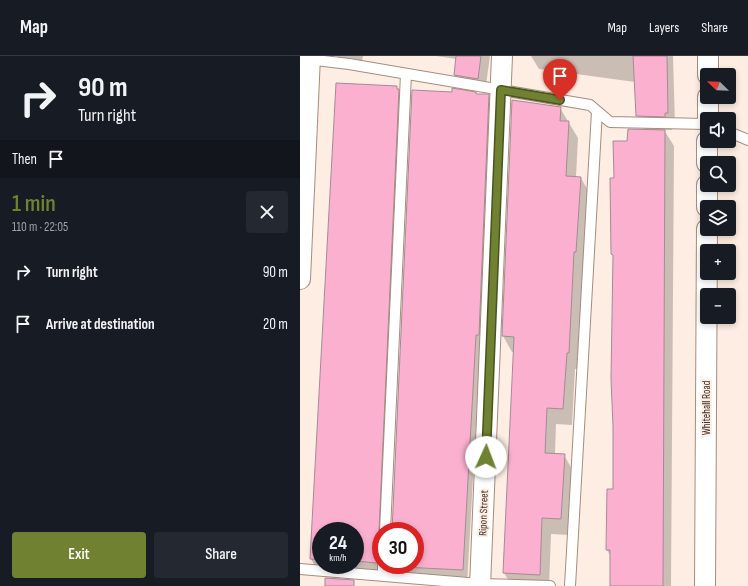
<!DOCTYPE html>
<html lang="en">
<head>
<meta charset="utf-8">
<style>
	:root { --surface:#171b24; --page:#242831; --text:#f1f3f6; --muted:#9ea1a6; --line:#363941; --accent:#708131 }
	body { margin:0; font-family:"Sofia Sans Condensed",sans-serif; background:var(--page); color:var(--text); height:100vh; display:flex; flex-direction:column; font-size:15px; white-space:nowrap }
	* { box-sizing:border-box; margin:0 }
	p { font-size:13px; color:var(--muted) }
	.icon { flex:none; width:22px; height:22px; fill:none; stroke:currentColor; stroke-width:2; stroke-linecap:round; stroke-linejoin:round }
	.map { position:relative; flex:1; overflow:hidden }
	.sheet { display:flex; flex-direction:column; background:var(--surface); width:300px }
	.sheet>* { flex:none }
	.banner { background:#171b24; color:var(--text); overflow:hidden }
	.needle { width:26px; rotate:293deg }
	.buttons { position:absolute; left:400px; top:12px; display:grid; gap:8px }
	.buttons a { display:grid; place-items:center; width:36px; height:36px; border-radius:4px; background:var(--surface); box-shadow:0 2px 6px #0003; font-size:20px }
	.speed { position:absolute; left:12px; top:466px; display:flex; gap:8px; font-size:20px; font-weight:700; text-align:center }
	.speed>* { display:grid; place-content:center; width:52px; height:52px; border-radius:50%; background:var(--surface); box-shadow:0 2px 6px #0003; line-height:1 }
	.speed small { font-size:10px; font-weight:400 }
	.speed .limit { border:6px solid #d22; background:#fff; color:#111 }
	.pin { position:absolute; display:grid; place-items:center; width:34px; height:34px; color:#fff; margin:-41px -17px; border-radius:50% 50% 50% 0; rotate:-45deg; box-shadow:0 0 4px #0007 }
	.pin .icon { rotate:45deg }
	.me { position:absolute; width:44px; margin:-22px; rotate:2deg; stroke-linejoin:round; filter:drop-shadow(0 0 3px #0008) }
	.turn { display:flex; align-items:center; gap:14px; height:84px; padding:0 12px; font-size:18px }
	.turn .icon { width:52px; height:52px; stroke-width:2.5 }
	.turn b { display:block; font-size:28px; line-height:34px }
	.then { display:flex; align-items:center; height:38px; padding:0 12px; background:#0003; gap:8px; font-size:15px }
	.round { display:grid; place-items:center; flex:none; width:42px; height:42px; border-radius:4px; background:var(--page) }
	.head { display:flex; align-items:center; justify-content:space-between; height:68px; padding:0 12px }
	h1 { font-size:24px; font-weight:600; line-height:30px; color:var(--accent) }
	.action { display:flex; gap:8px; margin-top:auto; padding:8px 12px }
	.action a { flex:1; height:46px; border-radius:4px; background:var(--accent); color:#fff; font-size:16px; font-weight:600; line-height:46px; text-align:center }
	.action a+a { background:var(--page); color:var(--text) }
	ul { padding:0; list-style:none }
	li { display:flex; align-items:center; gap:12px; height:52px; padding:0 12px }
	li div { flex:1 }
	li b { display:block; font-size:15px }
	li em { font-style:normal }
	header { display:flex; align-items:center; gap:24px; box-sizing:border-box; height:56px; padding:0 20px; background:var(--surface); border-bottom:1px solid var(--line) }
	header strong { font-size:19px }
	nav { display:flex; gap:22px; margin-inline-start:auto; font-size:14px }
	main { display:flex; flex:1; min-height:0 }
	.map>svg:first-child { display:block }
	.shadow { fill:#0003; fill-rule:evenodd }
	.building { fill:#fcb0cf; stroke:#a68a95 }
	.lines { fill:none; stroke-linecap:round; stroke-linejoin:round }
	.lane-casing { stroke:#a58d7d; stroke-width:12 }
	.street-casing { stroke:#a58d7d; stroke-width:22 }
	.lane { stroke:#fff; stroke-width:10 }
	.street { stroke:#fff; stroke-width:20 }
	.route-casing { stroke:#495420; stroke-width:10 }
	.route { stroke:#708131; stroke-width:7 }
	.labels { text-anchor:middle; stroke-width:4; stroke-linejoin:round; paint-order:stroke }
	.street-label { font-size:11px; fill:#3b312a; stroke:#fdede2 }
</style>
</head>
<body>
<header>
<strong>Map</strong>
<nav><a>Map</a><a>Layers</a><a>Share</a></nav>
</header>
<main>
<section class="sheet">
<div class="banner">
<div class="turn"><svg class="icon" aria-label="right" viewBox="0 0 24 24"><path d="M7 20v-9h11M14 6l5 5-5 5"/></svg><div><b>90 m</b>Turn right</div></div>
<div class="then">Then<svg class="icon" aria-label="arrive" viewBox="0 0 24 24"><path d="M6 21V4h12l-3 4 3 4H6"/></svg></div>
</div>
<div class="head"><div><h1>1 min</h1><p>110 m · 22:05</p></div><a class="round"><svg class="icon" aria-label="close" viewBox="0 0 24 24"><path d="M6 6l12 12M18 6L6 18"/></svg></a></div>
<ul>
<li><svg class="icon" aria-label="right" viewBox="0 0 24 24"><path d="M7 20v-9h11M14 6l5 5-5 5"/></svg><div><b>Turn right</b></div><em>90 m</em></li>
<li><svg class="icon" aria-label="arrive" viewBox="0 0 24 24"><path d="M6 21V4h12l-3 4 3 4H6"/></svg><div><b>Arrive at destination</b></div><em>20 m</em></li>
</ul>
<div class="action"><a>Exit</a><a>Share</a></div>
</section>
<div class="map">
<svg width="448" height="530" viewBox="0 0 448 530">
	<rect width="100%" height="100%" fill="#fdede2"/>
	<!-- shadow -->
	<path class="shadow" d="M 37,0 L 63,0 L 61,10 L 41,7 Z
		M 136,0 L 190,0 L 185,36 L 162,32 L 155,19 L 157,3 Z
		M 231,0 L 373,0 L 375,70 L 372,70 L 372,74 L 364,74 L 374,90 L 371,530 L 311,530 L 311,501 L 307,494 L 314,434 L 314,202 L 312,198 L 328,86 L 345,74 L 337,60 L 335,26 L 239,13 Z
		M 96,31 L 104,44 L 81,475 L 81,509 L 115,509 L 115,475 L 93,475 L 176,37 L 177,39 L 188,39 L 194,49 L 167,529 L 96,517 L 93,513 L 89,512 L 85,513 L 83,516 L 17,513 L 11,503 ZM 21,475 L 55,475 L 55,509 L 21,509 Z
		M 260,52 L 278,82 L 276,121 L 281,122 L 290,138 L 285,212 L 283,211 L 278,313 L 275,313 L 272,369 L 256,368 L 255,398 L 264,399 L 273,415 L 270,479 L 251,478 L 249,530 L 212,530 L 204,517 L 214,296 L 212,296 L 203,280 Z"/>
	<!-- building -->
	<path class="building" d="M 156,0 L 181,0 L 178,23 L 154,19 Z
		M 333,0 L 367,0 L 368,57 L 365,57 L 365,61 L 336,60 Z
		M 36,27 L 97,30 L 97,33 L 99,33 L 79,475 L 81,480 L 81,503 L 77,507 L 55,505 L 55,506 L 55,475 L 21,475 L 21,504 L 10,503 Z
		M 152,32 L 176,36 L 176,38 L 189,38 L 179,279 L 176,279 L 163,514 L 102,511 L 102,509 L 115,509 L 115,475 L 92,475 L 112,34 L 152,36 Z
		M 212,44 L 261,51 L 260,65 L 269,65 L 266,120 L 281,121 L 276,196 L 274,196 L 269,297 L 267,297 L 263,353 L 247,352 L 245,397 L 265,398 L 261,463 L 242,462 L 240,519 L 203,517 L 214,281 L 202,280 Z
		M 328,73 L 365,74 L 363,530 L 310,530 L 310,494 L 306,494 L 307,433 L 313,433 L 313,370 L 311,323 L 313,199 L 311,198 L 310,122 L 314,122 L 313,85 L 327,85 Z
		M 25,522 L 54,524 L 54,530 L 25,530 Z"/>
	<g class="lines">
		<!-- lane casing -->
		<g class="lane-casing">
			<path id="lane" d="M 7,3 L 49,8 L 290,49 L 310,66 L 407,68
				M 429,76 L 448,84
				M 85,475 L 106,18
				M 0,513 L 180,528 L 250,530
				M 83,520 L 83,509
				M 270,530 L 297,55"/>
		</g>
		<!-- street casing -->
		<g class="street-casing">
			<path id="street" d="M 408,19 L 408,0
				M 408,63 L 408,41
				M 407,107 L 407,85
				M 407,151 L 407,129
				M 0,223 L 10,0
				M 180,530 L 202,0
				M 405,530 L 407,173"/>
		</g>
		<!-- lane -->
		<use href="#lane" class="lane"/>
		<!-- street -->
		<use href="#street" class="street"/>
	</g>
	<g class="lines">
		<!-- route casing -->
		<g class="route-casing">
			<path id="route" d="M 186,401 L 201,34 L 260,44"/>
		</g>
		<!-- route -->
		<use href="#route" class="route"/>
	</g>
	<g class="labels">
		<!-- street labels -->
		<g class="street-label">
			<text transform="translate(406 352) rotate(-90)" y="4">Whitehall Road</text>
			<text transform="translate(183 457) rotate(-88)" y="4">Ripon Street</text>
		</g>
	</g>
</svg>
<div class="buttons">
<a><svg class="needle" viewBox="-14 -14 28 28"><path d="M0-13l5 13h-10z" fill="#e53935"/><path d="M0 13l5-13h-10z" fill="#9ea1a6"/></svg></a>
<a><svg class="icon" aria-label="sound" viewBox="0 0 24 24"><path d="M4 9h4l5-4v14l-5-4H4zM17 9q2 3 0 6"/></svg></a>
<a><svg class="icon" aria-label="search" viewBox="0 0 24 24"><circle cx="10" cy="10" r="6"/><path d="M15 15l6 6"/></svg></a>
<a><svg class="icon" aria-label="layers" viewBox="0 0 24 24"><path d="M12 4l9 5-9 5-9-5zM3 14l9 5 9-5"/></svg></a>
<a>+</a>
<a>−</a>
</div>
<div class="speed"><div>24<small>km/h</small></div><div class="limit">30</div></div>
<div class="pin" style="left:260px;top:44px;background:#d93025"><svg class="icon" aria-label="arrive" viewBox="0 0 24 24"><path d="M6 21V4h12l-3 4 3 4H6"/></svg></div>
<svg class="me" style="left:186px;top:401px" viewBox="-20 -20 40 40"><circle r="19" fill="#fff"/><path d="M0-13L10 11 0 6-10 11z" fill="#708131"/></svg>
</div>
</main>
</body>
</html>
